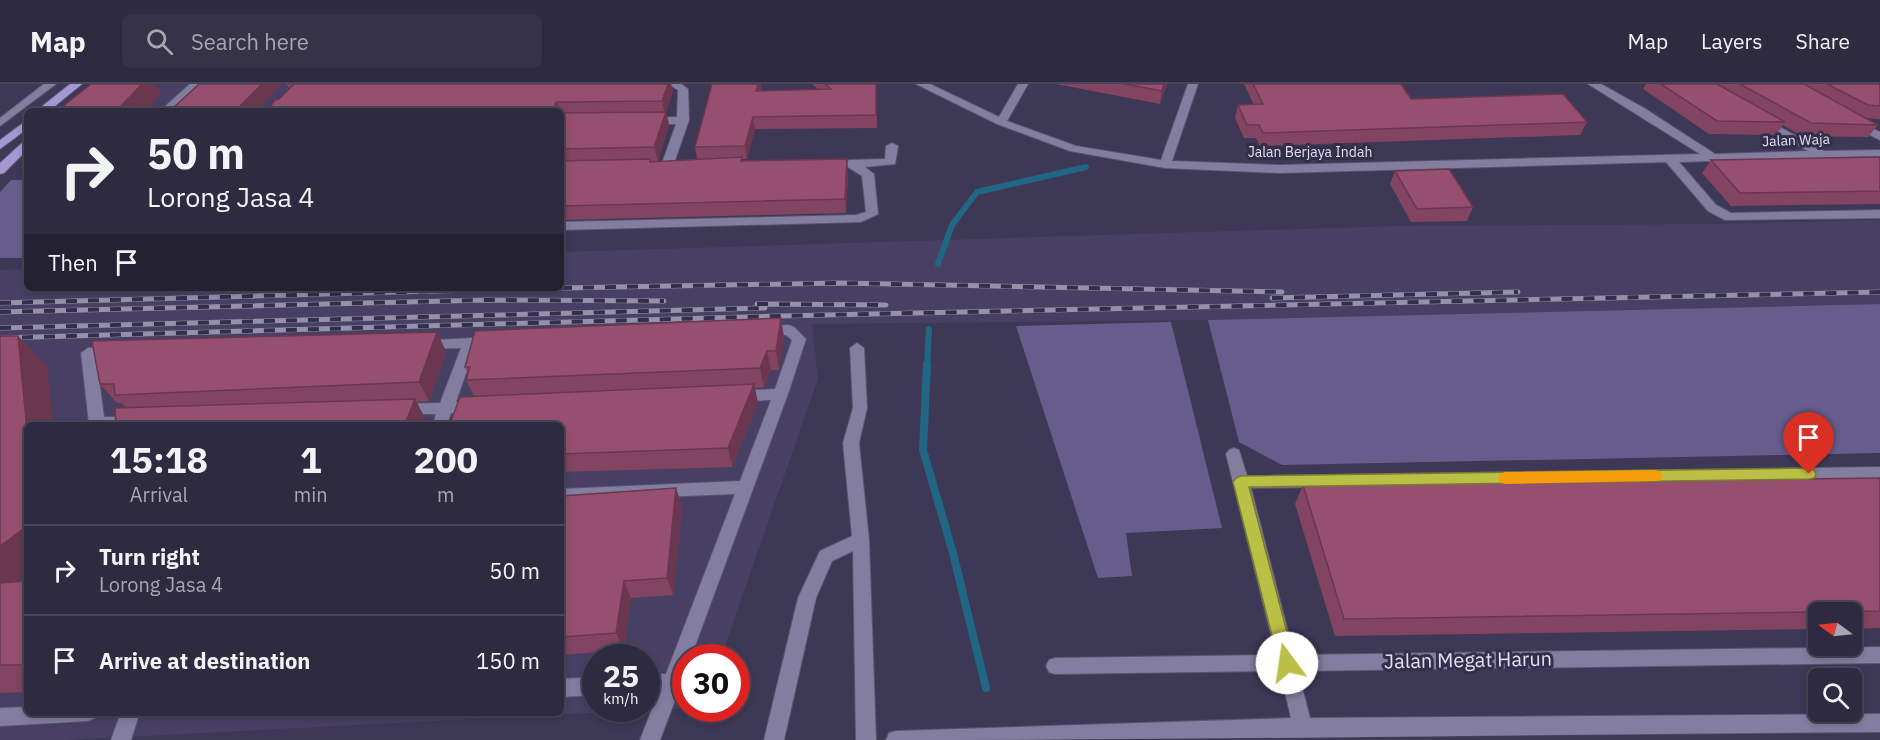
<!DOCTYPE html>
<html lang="en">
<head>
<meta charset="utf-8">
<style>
	:root { --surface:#2e2a40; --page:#363247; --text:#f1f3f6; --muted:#a7a7b1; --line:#494659 }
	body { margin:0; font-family:"IBM Plex Sans",sans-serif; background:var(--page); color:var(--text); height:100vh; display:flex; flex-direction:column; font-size:22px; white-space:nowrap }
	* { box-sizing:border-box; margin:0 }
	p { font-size:20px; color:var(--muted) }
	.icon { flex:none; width:33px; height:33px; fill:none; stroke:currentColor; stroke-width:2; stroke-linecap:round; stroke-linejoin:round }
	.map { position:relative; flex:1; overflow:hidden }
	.drawer { position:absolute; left:24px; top:338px; width:540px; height:294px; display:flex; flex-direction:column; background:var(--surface); border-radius:9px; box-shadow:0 3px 9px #0003,0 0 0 2px var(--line) }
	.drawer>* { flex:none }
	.guide { position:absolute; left:24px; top:24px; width:540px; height:183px; border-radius:9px; box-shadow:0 3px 9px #0003,0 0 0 2px var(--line); background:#2e2a40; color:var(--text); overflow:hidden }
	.needle { width:39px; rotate:285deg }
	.buttons { position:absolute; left:1808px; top:518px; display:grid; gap:12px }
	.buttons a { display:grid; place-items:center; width:54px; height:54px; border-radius:9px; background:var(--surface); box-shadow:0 3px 9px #0003,0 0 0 2px var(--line); font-size:30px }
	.speed { position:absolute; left:582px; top:560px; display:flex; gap:12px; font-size:30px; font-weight:700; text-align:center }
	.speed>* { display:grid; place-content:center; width:78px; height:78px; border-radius:50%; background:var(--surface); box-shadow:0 3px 9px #0003,0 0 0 2px var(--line); line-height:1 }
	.speed small { font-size:15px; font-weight:400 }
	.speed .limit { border:9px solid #d22; background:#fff; color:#111 }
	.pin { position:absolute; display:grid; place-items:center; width:51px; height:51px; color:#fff; margin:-62px -26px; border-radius:50% 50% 50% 0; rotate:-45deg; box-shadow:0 0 6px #0007 }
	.pin .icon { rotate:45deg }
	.me { position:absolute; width:66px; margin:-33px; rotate:346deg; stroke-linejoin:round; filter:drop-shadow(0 0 4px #0008) }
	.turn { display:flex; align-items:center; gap:21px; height:126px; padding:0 24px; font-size:27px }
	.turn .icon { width:78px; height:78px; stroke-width:2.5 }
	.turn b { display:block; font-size:42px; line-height:51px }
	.then { display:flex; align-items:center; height:57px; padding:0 24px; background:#0003; gap:12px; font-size:22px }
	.eta { display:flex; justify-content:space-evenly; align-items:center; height:102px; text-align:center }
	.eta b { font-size:36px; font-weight:700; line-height:42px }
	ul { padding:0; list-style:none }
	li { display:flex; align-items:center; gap:18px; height:90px; padding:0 24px; border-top:2px solid var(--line) }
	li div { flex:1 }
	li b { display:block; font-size:22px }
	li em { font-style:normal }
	header { display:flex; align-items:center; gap:36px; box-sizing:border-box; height:84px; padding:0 30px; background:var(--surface); border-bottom:2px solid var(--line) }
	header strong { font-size:28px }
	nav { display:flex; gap:33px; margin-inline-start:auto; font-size:21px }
	.search { width:420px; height:54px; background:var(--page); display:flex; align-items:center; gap:15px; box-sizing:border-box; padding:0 21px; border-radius:9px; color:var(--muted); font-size:22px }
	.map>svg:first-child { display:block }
	.built { fill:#474064; fill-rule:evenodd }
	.green { fill:#665d8c }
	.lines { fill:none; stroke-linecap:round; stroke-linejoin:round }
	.stream-far1 { stroke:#216685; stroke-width:6 }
	.stream { stroke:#216685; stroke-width:8 }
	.minor-casing { stroke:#59556e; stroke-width:2 }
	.major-casing { stroke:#59556e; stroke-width:2 }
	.minor { fill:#837ea0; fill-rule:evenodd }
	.major { fill:#a398d3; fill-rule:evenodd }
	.rail-casing { stroke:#9591a9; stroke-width:5 }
	.rail { stroke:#332e4a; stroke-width:4; stroke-dasharray:11; stroke-linecap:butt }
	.wall { fill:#824460 }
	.shaded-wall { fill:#6a374e }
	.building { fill:#974f70; stroke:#6a374e; stroke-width:1.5 }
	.route { fill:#bac045; stroke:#797d2d; stroke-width:1.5 }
	.slow { fill:#f59e0b }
	.labels { text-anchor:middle; stroke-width:6; stroke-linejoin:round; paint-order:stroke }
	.far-street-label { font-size:14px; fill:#e2dff2; stroke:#332e4a }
	.near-street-label { font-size:20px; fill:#e2dff2; stroke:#332e4a }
</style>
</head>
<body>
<header>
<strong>Map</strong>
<div class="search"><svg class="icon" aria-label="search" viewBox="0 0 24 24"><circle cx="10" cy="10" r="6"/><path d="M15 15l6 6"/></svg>Search here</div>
<nav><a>Map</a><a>Layers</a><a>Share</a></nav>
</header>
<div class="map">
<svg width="1880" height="656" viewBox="0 0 1880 656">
	<rect width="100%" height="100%" fill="#3d3855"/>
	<!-- built -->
	<path class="built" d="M 119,0 L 307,0 L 280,27 L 84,27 Z
		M 1880,136 L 1880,220 L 1208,236 L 812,240 L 818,295 L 721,573 L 686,573 L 686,624 L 687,624 L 67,656 L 0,656 L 0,186 L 27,185 L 27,204 L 561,204 L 561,168 L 1396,142 L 1716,140 ZM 27,340 L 561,340 L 561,628 L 27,628 ZM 596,573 L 646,573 L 646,624 L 596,624 Z"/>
	<!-- green -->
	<path class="green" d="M 11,96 L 27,96 L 27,174 L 0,174 L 0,108 Z
		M 1880,220 L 1880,369 L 1282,381 L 1239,358 L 1208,236 Z
		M 1171,238 L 1222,444 L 1126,449 L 1132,492 L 1098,494 L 1016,242 Z"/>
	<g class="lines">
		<!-- stream-far1 -->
		<path class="stream-far1" d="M 938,180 L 952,141 L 977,108 L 1086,83
			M 927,281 L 929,245"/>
		<!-- stream -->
		<path class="stream" d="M 927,280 L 923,366 L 953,469 L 986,604"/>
		<!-- minor casing -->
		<g class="minor-casing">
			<path id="minor" d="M 44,0 L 56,0 L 0,42 L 0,34 Z
				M 190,0 L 201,0 L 173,27 L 160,27 Z
				M 668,0 L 681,0 L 688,5 L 689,36 L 673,82 L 667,86 L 661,82 L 676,40 L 648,40 L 642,37 L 648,34 L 677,33 L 678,6 Z
				M 916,0 L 930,0 L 999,33 L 1018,0 L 1028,0 L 1007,37 L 1076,62 L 1161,76 L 1188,0 L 1198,0 L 1172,77 L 1280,81 L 1700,70 L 1588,0 L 1601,0 L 1644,24 L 1715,70 L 1808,67 L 1759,39 L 1759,35 L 1763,34 L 1824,67 L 1880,66 L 1880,72 L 1679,78 L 1716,121 L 1731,129 L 1880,126 L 1880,134 L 1725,136 L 1708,127 L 1666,78 L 1280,89 L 1165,84 L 1070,67 L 997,40 Z
				M 1854,36 L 1880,48 L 1880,56 L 1850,41 L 1850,37 Z
				M 892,59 L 898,62 L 895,80 L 865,83 L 874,90 L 878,130 L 861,138 L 561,146 L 561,138 L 856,131 L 866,128 L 862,92 L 843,80 L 849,76 L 885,75 L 886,62 Z
				M 789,241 L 794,243 L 806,255 L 788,310 L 691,573 L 686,573 L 682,598 L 660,656 L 640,656 L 659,607 L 646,607 L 646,590 L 666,590 L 735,410 L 561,417 L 561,405 L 740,397 L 771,316 L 738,317 L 733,316 L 731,312 L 733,308 L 738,307 L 775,305 L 792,256 L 786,251 L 762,252 L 755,247 L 762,242 Z
				M 489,253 L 496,258 L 489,263 L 475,263 L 456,318 L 479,319 L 481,323 L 479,327 L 451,329 L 447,340 L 433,340 L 436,330 L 394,330 L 392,326 L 394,322 L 399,320 L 440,319 L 461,264 L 423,265 L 416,260 L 418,257 Z
				M 857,259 L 864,264 L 867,324 L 859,359 L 869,456 L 876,656 L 856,656 L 853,467 L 832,477 L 816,514 L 784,656 L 764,656 L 798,514 L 820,467 L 852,452 L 843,359 L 853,324 L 850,264 Z
				M 114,263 L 121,268 L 119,272 L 96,274 L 104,333 L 141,333 L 144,337 L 142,340 L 89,340 L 81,269 L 88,264 Z
				M 1234,364 L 1239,366 L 1247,392 L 1880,383 L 1880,395 L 1251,404 L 1294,571 L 1880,563 L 1880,579 L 1298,587 L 1310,634 L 1880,630 L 1880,648 C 1549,650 1218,656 886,656 L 889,649 L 896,647 L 1291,634 L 1280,587 L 1055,590 L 1049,588 L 1046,582 L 1049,576 L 1055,574 L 1276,571 L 1226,370 L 1229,366 Z
				M 596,593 L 596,611 L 561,613 L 561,595 Z
				M 27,623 L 27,628 L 97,628 L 95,634 L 88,637 L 0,642 L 0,624 Z
				M 121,628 L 140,628 L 131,656 L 111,656 Z"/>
		</g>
		<!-- major casing -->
		<g class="major-casing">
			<path id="major" d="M 70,0 L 82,0 L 49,27 L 36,27 Z
				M 27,36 L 27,45 L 0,65 L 0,56 Z
				M 27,57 L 27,66 L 4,89 L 0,90 L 0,79 L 23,58 Z"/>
		</g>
		<!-- minor -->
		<use href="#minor" class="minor"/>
		<!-- major -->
		<use href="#major" class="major"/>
		<!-- rail casing -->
		<g class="rail-casing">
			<path id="rail" d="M 561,204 L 840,199 L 1282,208
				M 1272,214 L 1518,208
				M 0,219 L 549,204
				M 757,220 L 886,221
				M 0,228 L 487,216 L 664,217
				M 0,244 L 765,224
				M 0,254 L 780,232 L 1880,208"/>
		</g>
		<!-- rail -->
		<use href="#rail" class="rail"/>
	</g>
	<!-- wall -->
	<path class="wall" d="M 286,0 L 671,0 L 673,8 L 666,28 L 669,41 L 658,77 L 651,78 L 697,75 L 695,63 L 712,0 L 761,0 L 761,7 L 818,5 L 812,0 L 876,0 L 877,44 L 755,45 L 747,75 L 742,75 L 743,77 L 848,89 L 846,129 L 561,136 L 561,27 L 267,27 L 290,4 Z
		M 1056,0 L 1167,0 L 1160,20 Z
		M 1244,0 L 1401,0 L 1411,15 L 1587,38 L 1580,51 L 1260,62 L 1256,54 L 1244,54 L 1235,34 L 1238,21 L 1254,21 Z
		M 1646,0 L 1880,0 L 1880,35 L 1866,34 L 1878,41 L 1868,53 L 1802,52 L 1783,41 L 1776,51 L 1709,50 L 1643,5 Z
		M 1880,73 L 1880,120 L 1731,122 L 1702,89 L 1711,76 Z
		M 1395,87 L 1473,123 L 1467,137 L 1411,138 L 1390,100 Z
		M 0,252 L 18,252 L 47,283 L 27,340 L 27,493 L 9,498 L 27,497 L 27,608 L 0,609 Z
		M 784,253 L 779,286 L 771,286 L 764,303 L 755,304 L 758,319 L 732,383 L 561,388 L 561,340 L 474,312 L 466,296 L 468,290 L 465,283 Z
		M 446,267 L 429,317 L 416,318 L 425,334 L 126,323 L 121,319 L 117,319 L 100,300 Z
		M 1880,394 L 1880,544 L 1851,545 L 1851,528 L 1818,528 L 1818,545 L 1335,552 L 1295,420 L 1303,401 Z
		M 676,404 L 682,423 L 673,511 L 631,514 L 624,566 L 561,571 L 561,412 Z"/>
	<!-- shaded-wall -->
	<path class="shaded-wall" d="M 142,0 L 155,0 L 161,10 L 145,27 L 116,27 Z
		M 262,0 L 282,0 L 256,27 L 235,27 Z
		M 668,0 L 671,0 L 673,8 L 665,31 L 662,17 Z
		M 758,0 L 761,0 L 762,5 L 758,19 L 756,7 Z
		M 1164,0 L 1167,0 L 1160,20 L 1162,7 Z
		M 557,18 L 560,27 L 556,27 L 555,20 Z
		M 666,28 L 669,41 L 658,77 L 654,63 Z
		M 753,33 L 755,45 L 747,75 L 745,62 Z
		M 847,75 L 848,89 L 846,129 L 845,115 Z
		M 781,234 L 784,253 L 779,286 L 776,267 Z
		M 437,248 L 446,267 L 429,317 L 419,298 Z
		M 18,252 L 47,283 L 53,340 L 27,340 L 27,346 Z
		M 767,267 L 771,286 L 764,303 L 760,284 Z
		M 754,300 L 758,319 L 732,383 L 728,364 Z
		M 415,315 L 425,334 L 423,340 L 405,340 Z
		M 676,404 L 682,423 L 673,511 L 667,494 Z
		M 27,442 L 27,493 L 0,501 L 0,461 Z
		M 624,497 L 631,514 L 624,566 L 616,549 Z"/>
	<!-- building -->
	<path class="building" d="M 91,0 L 142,0 L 116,27 L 57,27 Z
		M 199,0 L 262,0 L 235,27 L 170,27 Z
		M 294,0 L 668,0 L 662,17 L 557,18 L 555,20 L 556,27 L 267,27 L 275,16 L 279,15 Z
		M 712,0 L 758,0 L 756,7 L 831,5 L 825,0 L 876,0 L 876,31 L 753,33 L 745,62 L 695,63 Z
		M 1125,0 L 1164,0 L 1162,7 Z
		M 1253,0 L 1401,0 L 1411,15 L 1563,10 L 1587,38 L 1263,49 L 1259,41 L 1247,41 L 1238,21 L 1263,20 Z
		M 1661,0 L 1717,0 L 1785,38 L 1717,37 Z
		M 1740,0 L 1804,0 L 1878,41 L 1811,39 Z
		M 1827,0 L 1880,0 L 1880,22 L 1868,21 Z
		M 666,28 L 654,63 L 561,65 L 561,29 Z
		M 742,73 L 741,77 L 847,75 L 845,115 L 561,122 L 561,77 L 650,75 L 650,78 Z
		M 1880,73 L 1880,107 L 1740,109 L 1711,76 Z
		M 1449,85 L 1473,123 L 1417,125 L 1395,87 Z
		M 781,234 L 776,267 L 767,267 L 760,284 L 466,296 L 470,283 L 465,283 L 475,247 Z
		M 437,248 L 419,298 L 115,311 L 114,300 L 100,300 L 92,257 Z
		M 0,252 L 18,252 L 27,346 L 27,442 L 3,460 L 0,461 Z
		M 754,300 L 728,364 L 561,370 L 561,340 L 450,340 L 460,313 Z
		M 415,315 L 405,340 L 116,340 L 115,324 Z
		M 1880,394 L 1880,527 L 1344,535 L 1303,401 Z
		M 676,404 L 667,494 L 624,497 L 616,549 L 561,553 L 561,412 Z
		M 27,497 L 27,581 L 0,581 L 0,499 Z"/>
	<!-- route -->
	<path class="route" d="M 1809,384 L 1814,386 L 1816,390 L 1814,394 L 1809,395 L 1249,403 L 1295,579 L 1293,584 L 1287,586 L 1281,584 L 1279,579 L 1233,398 L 1236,394 L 1241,392 Z"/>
	<!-- slow -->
	<path class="slow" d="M 1656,386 L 1661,388 L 1663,392 L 1661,396 L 1656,397 L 1505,400 L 1500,398 L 1498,394 L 1500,390 L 1505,388 Z"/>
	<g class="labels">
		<!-- far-street labels -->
		<g class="far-street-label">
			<text transform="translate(1796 56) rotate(-2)" y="5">Jalan Waja</text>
			<text x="1310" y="73">Jalan Berjaya Indah</text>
		</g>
		<!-- near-street labels -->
		<g class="near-street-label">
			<text transform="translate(1468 576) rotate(-1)" y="7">Jalan Megat Harun</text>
		</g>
	</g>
</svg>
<div class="buttons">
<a><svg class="needle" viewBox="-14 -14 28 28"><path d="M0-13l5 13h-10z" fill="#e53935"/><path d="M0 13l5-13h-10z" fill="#a7a7b1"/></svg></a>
<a><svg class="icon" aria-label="search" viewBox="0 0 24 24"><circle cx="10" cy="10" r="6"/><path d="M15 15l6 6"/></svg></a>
</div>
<div class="speed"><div>25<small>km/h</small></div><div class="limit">30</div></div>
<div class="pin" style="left:1809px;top:390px;background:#d93025"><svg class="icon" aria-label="arrive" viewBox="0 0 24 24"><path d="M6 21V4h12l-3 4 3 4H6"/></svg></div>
<svg class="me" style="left:1287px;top:579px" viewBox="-20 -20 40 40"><circle r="19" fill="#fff"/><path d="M0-13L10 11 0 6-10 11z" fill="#bac045"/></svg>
<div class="guide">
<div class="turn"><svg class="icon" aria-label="right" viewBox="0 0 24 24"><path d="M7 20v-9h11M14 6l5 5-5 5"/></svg><div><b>50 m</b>Lorong Jasa 4</div></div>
<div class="then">Then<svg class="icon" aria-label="arrive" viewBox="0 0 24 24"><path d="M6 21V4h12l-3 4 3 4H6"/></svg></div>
</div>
<section class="drawer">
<div class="eta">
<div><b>15:18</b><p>Arrival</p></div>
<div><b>1</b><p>min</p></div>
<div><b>200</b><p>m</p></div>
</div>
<ul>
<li><svg class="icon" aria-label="right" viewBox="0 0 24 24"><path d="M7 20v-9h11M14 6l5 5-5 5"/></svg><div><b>Turn right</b><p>Lorong Jasa 4</p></div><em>50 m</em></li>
<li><svg class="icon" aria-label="arrive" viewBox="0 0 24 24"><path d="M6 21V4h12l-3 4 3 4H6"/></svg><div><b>Arrive at destination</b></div><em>150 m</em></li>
</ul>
</section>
</div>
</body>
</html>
